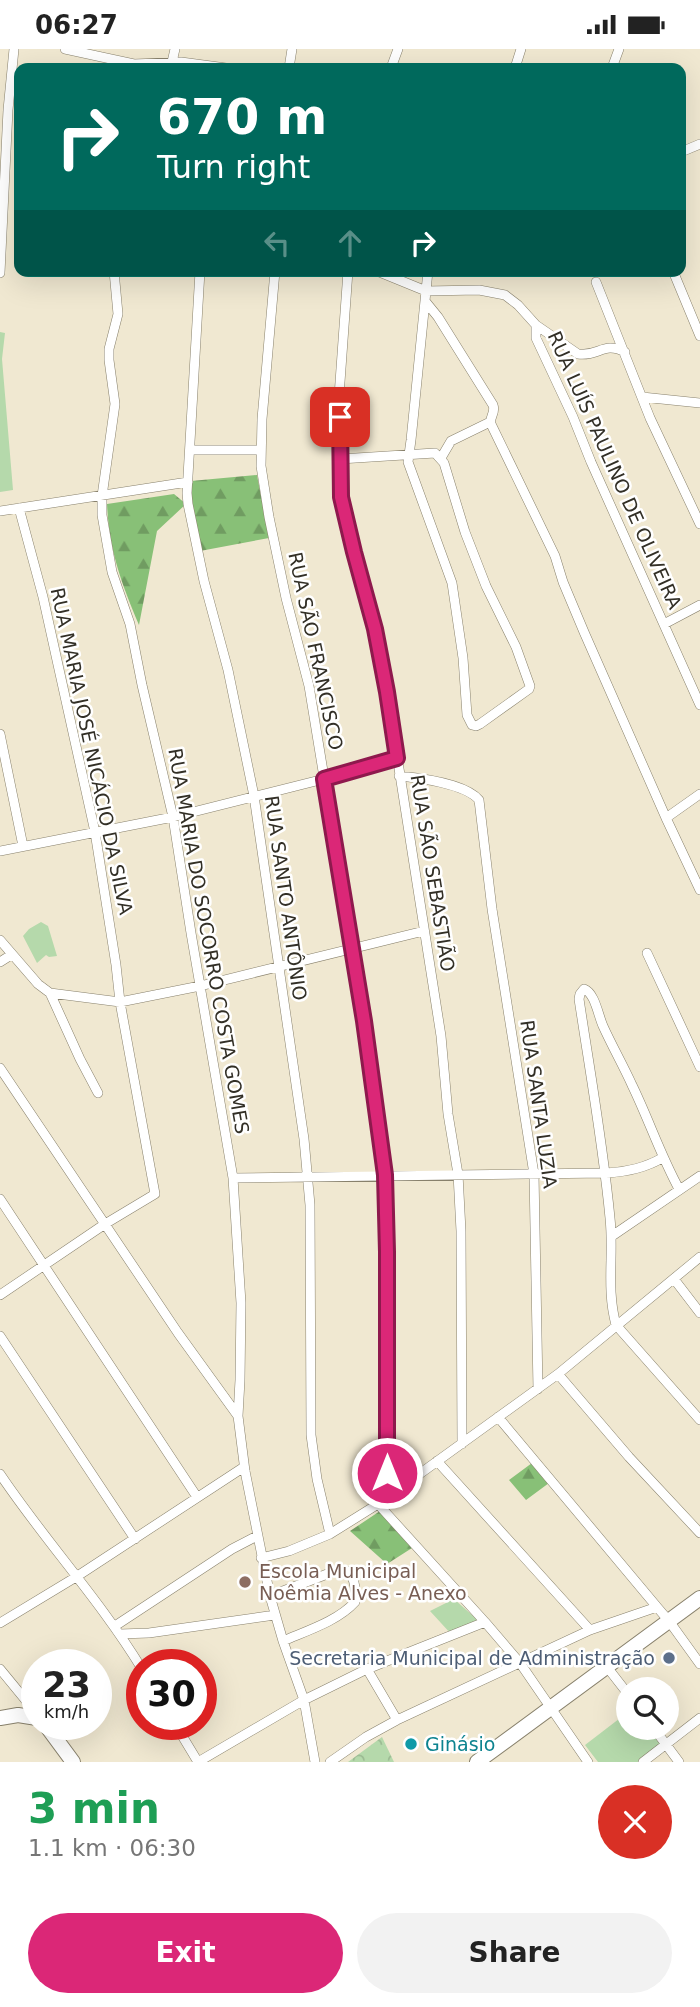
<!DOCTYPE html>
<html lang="en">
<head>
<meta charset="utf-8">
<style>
	:root { --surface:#fff; --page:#f2f2f2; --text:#222; --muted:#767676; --accent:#db2777 }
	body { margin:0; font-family:"DejaVu Sans",sans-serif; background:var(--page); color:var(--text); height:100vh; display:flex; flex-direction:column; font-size:26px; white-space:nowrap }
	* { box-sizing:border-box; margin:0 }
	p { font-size:23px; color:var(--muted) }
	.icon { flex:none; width:38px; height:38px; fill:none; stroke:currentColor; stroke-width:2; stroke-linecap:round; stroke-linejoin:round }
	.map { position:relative; height:1713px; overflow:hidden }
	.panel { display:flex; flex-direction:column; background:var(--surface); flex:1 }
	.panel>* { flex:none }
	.top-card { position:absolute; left:14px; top:14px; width:672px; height:214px; border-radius:14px; box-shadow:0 7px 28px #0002; background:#00695c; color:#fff; overflow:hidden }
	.controls { position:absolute; left:616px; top:1628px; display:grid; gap:14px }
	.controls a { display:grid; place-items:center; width:63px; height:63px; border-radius:50%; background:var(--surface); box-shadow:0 7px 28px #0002; font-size:35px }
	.speed { position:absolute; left:21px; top:1600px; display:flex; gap:14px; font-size:35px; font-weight:700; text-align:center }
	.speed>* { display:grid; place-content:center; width:91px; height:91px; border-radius:50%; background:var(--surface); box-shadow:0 7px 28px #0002; line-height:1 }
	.speed small { font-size:18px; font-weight:400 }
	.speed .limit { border:10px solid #d22; background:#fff; color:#111 }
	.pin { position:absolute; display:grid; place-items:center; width:60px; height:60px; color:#fff; margin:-30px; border-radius:14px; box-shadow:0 4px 10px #0006 }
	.me { position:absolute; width:77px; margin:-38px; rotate:0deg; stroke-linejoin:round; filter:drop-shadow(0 0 5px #0008) }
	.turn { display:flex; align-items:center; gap:24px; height:147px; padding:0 28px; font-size:32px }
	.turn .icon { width:91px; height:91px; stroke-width:2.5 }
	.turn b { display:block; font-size:49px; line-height:60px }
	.lanes { display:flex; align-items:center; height:66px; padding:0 28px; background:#0003; justify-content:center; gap:35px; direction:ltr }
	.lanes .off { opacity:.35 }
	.round { display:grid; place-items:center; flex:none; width:74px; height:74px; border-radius:37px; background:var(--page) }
	.overview { display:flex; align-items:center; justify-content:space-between; height:119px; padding:0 28px }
	h1 { font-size:42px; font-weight:700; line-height:52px; color:#1e9e55 }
	.primary-button { display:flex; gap:14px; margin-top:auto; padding:14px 28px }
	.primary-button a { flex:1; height:80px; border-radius:42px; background:var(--accent); color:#fff; font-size:28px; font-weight:700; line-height:80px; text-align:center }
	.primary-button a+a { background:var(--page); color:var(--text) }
	.status { display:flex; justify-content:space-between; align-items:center; height:49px; padding:0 35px; background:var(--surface); direction:ltr }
	.status svg { height:19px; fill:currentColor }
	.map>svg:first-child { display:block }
	.green { fill:#b5d9ab }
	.forest { fill:url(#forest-firs) }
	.park { fill:url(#park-crowns) }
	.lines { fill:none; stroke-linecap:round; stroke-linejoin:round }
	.minor-casing { stroke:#88816c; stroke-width:10 }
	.primary-casing { stroke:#88816c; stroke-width:16 }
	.minor { stroke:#fff; stroke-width:9 }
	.primary { stroke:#fff; stroke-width:14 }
	.route-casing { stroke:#8e194d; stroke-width:18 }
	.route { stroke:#db2777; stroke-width:12 }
	.education-dot { fill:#8d6e63; stroke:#fff; stroke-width:2.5 }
	.service-dot { fill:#5c6f8a; stroke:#fff; stroke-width:2.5 }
	.culture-dot { fill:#0f9aa8; stroke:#fff; stroke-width:2.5 }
	.labels { text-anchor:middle; stroke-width:5; stroke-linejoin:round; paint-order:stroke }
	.street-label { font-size:19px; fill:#322f26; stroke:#fff }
	.education-label { font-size:19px; fill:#785e54; stroke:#fff; text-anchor:start }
	.service-label { font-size:19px; fill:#4e5e75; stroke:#fff; text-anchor:end }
	.culture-label { font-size:19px; fill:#0d838f; stroke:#fff; text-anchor:start }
</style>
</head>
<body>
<div class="status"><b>06:27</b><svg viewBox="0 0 49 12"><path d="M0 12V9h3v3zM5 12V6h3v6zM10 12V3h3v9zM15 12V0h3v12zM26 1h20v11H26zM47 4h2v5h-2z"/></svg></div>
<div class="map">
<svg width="700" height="1713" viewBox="0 0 700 1713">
	<defs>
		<pattern id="forest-firs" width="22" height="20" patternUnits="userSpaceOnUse" patternTransform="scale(1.75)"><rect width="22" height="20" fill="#88c077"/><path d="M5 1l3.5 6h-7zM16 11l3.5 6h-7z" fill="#709c61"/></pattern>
		<pattern id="park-crowns" width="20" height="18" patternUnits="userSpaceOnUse" patternTransform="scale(1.75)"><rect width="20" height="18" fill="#b5d9ab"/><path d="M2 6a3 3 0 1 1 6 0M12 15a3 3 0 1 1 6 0" fill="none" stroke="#9cbb93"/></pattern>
	</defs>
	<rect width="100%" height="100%" fill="#f0e8d1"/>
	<!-- green -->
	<path class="green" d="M 0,283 L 5,284 L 2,310 L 13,441 L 0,443 Z
		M 41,873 L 48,877 L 57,907 L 49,908 L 46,906 L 37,914 L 23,887 L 29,880 Z
		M 454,1550 L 481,1574 L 452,1586 L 430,1562 Z
		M 628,1663 L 628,1678 L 651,1678 L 664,1695 L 640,1713 L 598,1713 L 585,1696 Z"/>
	<!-- forest -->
	<path class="forest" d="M 257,426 L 269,489 L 200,502 L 191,455 L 191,432 Z
		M 174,445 L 186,455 L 157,482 L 139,576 C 121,533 109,501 107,455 Z
		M 532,1414 L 549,1434 L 526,1451 L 509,1431 Z
		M 380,1462 L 412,1499 L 387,1515 L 350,1482 Z"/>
	<!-- park -->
	<path class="park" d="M 382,1688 L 394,1713 L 348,1713 Z"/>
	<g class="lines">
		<!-- minor casing -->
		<g class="minor-casing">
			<path id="minor" d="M 65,0 L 134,15 L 181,13 L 226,19
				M 172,13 L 175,0
				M 289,19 L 292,0
				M 391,19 L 398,0
				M 515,19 L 521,0
				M 612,19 L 619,0
				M 681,103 L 700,95
				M 114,222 L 118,265 L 109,300 L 109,311 L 115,355 L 102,447 L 102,466 L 112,523 L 130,575 L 142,636 L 173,768 L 191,884 L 233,1129 L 241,1254 L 240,1331 L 238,1367 L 245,1422 L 270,1547 L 283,1592 L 304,1651 L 315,1713
				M 200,222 L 187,444 L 188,455 L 204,532 L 228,621 L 254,747 L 304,1090 L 310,1156 L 311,1386 L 317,1430 L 330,1485
				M 275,222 L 262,370 L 261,417 L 269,468 L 286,549 L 309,637 L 364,972 L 382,1093 L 385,1126 L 387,1203 L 387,1448
				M 348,222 L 339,347 L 341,448 L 354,503 L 375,580 L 387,643 L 441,987 L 448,1065 L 458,1125 L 461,1182 L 462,1395
				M 377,222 L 426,242 L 479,241 L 505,246 L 518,256 L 536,276 L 578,305 C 599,308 603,292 625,303
				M 673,222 L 700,287
				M 0,224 L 8,61 L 14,0
				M 596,233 L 650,369 L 700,475
				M 425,252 L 438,268 L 493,356 C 496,364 489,368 491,375 L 555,507 L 563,533 L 584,583 L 666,769 L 700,841
				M 536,276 L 536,289 L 573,368 L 591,413 L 700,656
				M 642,348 L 700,354
				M 190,401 L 261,401
				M 441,409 L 451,392 L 490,373
				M 340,410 L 435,404 L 444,414 L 465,483 L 486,537 L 516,598 L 530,637 L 529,640 L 480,675 L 476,677 L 472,676 L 467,666 L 463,609 L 452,534 L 408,413 L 411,391 L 428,222
				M 0,462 L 188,433
				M 664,575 L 700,556
				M 0,685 L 23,797
				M 399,727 C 420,729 466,735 479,751 L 492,860 L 534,1125 L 538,1340
				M 666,769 L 700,745
				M 0,802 L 173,768 L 324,730 L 397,709
				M 0,891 L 38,935 L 50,944 L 120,953 L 200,937 L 424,882
				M 647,904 L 700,1018
				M 0,913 L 11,906
				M 50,944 L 80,1010 L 98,1044
				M 0,1019 L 178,1284 L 238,1367
				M 233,1129 L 606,1124 C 626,1123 645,1119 662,1109
				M 679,1140 C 660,1105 649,1071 632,1036 C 623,1016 612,997 603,977 C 598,966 595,944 584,940 L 580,945 L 579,950 C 590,1023 603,1095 610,1169 C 614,1206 606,1239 616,1276 L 700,1371
				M 0,1150 L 197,1448
				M 612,1187 L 700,1127
				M 674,1230 L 700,1264
				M 0,1246 L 105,1175 L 155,1145 L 120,953 L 116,916 L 95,783 L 43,548 L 19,459
				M 0,1287 L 135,1490
				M 558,1325 L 629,1408 L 700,1484
				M 498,1368 L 657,1558
				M 437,1412 L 590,1581
				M 0,1425 C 45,1492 100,1551 142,1620
				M 378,1455 L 485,1573 L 520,1614 L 588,1713
				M 261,1509 L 289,1502 L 330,1485 L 378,1455 L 558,1325 L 700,1208
				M 270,1547 L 335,1522 L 347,1522 C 356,1529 356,1542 355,1553 C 338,1572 306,1582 283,1592
				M 0,1574 L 76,1528 L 244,1418
				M 115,1577 L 232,1500 L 257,1487
				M 120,1585 L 149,1584 L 275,1566
				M 607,1618 L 628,1645
				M 0,1620 L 37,1665
				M 367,1620 L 397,1671
				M 175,1675 L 198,1713 L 304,1651 L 367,1620 L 485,1573
				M 653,1678 L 679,1713
				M 330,1713 L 366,1688 L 397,1671 L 590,1581 L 657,1558 L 669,1572 L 700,1615
				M 643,1713 L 700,1669"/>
		</g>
		<!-- primary casing -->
		<g class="primary-casing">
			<path id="primary" d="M 0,1669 L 18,1666 L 37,1669
				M 45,1675 L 73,1713
				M 477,1713 L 700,1549"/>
		</g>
		<!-- minor -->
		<use href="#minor" class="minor"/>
		<!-- primary -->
		<use href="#primary" class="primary"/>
	</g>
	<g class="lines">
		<!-- route casing -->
		<g class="route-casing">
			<path id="route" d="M 340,368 L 341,448 L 354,503 L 375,580 L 387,643 L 397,709 L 324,730 L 364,972 L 385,1126 L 387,1203 L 387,1424"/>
		</g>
		<!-- route -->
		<use href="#route" class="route"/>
	</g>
	<!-- markers -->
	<circle class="education-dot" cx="245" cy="1533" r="7"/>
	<circle class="service-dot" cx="669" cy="1609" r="7"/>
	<circle class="culture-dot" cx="411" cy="1695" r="7"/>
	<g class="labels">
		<!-- street labels -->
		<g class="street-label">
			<text transform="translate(615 421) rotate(66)" y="7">RUA LUÍS PAULINO DE OLIVEIRA</text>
			<text transform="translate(316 602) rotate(78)" y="7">RUA SÃO FRANCISCO</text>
			<text transform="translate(92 702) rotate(78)" y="7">RUA MARIA JOSÉ NICÁCIO DA SILVA</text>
			<text transform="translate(433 824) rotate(81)" y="7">RUA SÃO SEBASTIÃO</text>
			<text transform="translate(286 849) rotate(82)" y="7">RUA SANTO ANTÔNIO</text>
			<text transform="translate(209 892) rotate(80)" y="7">RUA MARIA DO SOCORRO COSTA GOMES</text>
			<text transform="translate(539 1055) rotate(82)" y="7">RUA SANTA LUZIA</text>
		</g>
		<!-- education labels -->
		<g class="education-label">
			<text x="259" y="1529">Escola Municipal<tspan x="259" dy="22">Noêmia Alves - Anexo</tspan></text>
		</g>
		<!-- service labels -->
		<g class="service-label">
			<text x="655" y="1616">Secretaria Municipal de Administração</text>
		</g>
		<!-- culture labels -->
		<g class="culture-label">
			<text x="425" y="1702">Ginásio</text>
		</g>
	</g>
</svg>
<div class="controls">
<a><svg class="icon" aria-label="search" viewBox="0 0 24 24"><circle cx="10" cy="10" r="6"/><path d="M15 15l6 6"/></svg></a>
</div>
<div class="speed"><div>23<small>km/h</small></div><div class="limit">30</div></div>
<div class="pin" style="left:340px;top:368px;background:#d93025"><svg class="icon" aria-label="arrive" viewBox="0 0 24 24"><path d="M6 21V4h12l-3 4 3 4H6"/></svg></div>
<svg class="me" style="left:387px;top:1424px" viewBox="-20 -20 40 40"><circle r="17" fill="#db2777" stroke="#fff" stroke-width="3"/><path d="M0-11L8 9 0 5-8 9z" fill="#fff"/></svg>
<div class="top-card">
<div class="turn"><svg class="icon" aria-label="right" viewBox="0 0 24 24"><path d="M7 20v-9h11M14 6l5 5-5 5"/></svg><div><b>670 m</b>Turn right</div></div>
<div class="lanes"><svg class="icon off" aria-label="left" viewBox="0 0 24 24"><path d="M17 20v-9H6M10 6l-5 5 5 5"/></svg><svg class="icon off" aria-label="ahead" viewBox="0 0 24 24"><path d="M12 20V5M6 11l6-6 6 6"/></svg><svg class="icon" aria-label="right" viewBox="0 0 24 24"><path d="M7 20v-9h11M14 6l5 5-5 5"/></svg></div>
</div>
</div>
<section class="panel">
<div class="overview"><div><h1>3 min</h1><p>1.1 km · 06:30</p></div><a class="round" style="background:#d93025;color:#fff"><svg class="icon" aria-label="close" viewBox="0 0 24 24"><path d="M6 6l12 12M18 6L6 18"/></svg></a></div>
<div class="primary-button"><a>Exit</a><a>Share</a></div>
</section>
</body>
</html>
